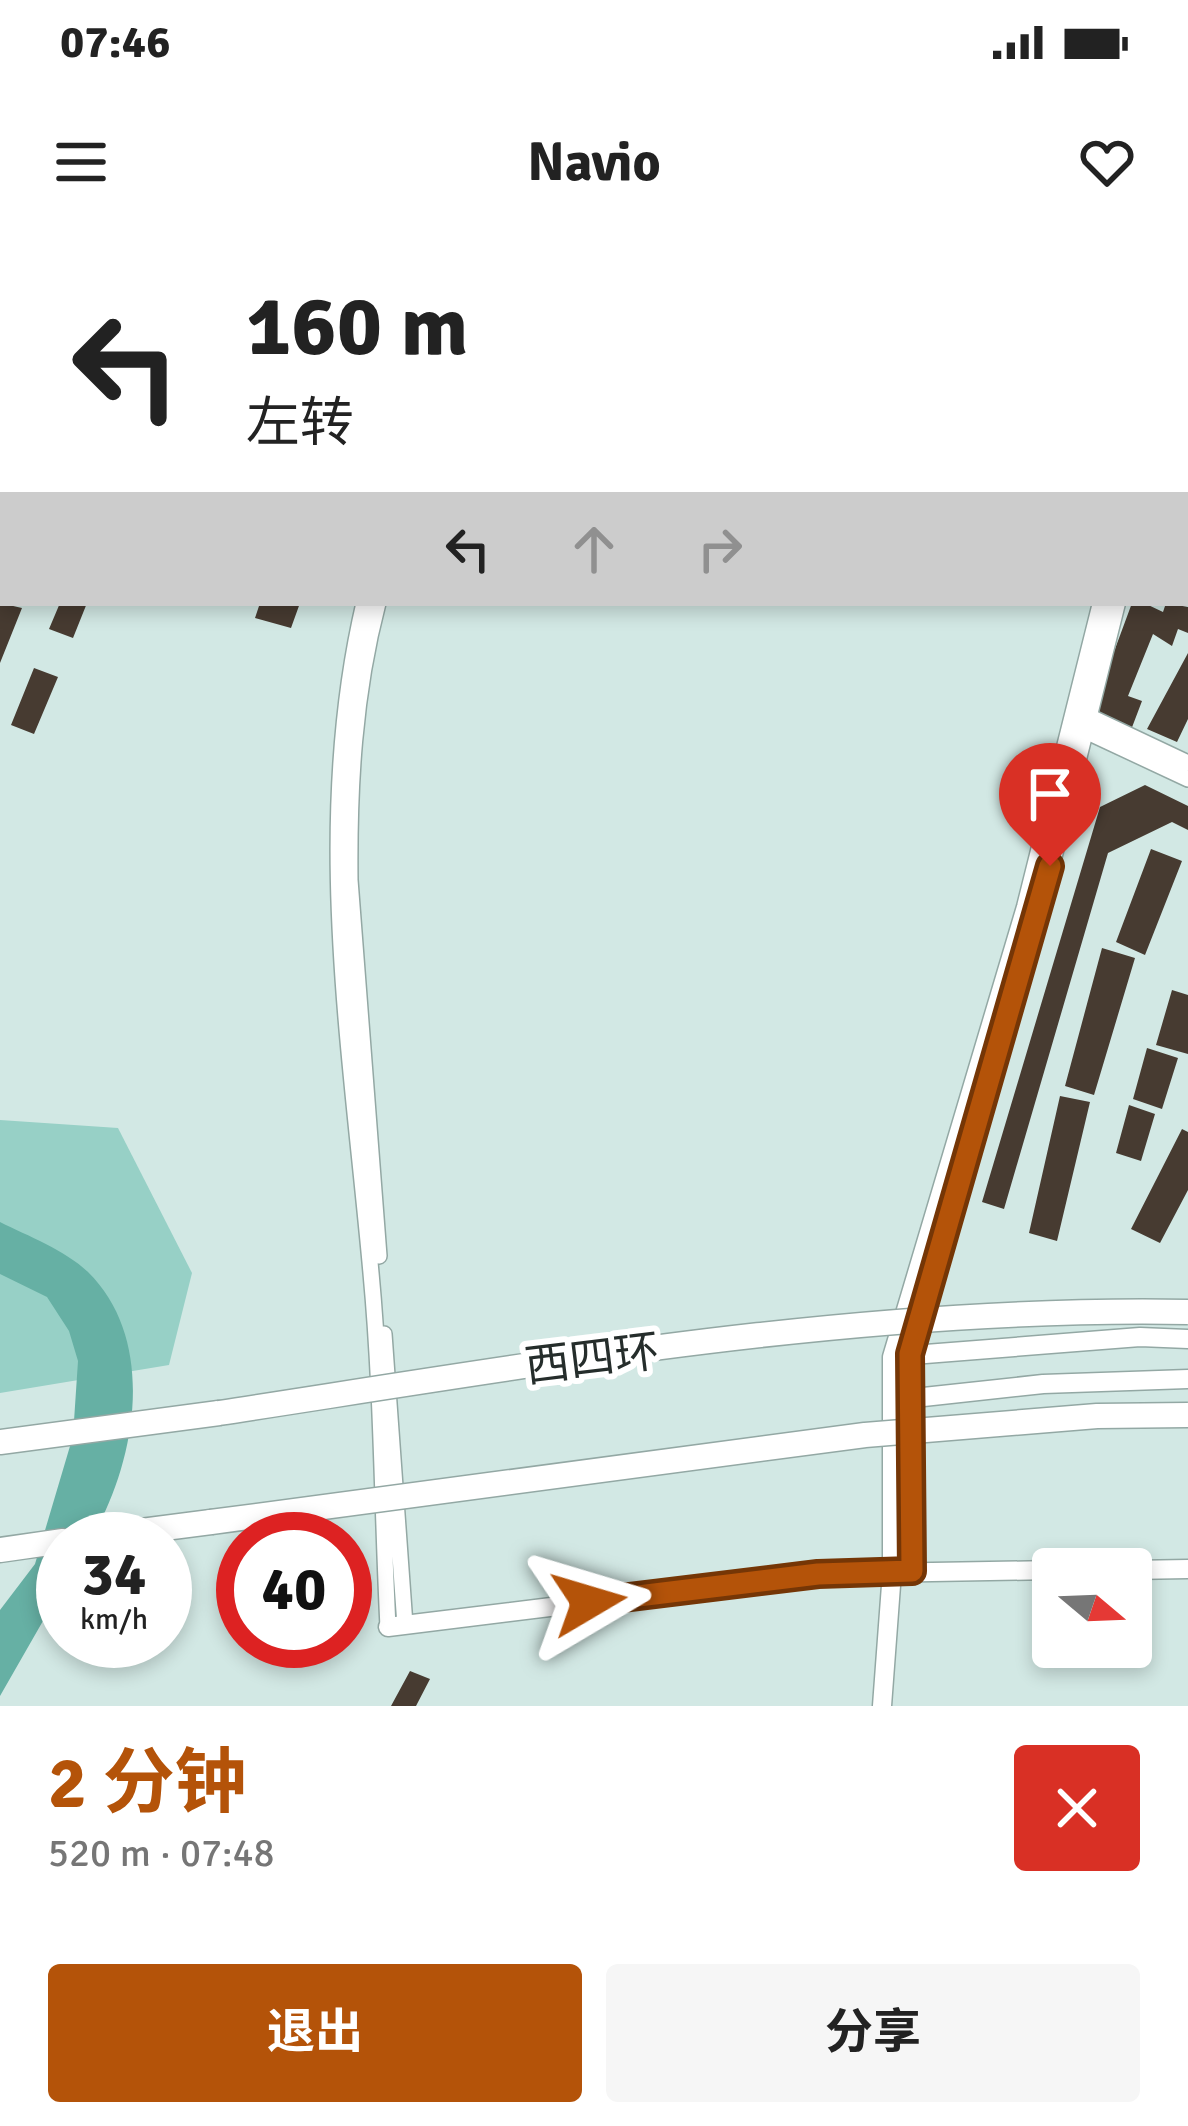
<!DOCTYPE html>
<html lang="zh">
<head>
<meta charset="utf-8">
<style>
	:root { --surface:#fff; --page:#f6f6f6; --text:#222; --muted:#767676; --accent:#b45309 }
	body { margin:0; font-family:Signika,"Noto Sans SC",sans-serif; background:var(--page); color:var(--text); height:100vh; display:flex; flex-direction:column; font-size:45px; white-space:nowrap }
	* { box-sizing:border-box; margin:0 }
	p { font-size:39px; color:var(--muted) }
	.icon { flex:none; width:66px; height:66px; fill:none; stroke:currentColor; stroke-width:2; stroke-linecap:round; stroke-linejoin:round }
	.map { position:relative; height:1466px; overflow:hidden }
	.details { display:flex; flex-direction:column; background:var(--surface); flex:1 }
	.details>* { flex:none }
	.banner { position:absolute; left:0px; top:0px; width:1188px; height:366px; box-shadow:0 6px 18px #0003; background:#fff; color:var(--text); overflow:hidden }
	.needle { width:78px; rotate:109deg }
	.tools { position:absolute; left:1032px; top:1308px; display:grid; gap:24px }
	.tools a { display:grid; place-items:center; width:120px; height:120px; border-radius:12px; background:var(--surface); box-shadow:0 6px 18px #0003; font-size:60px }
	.speed { position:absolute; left:36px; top:1272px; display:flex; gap:24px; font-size:60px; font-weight:700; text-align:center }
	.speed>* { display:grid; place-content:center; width:156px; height:156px; border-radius:50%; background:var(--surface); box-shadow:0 6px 18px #0003; line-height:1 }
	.speed small { font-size:30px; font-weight:400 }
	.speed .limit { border:18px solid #d22; background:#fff; color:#111 }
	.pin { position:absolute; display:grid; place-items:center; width:102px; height:102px; color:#fff; margin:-123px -51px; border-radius:50% 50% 50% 0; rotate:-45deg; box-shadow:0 0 12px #0007 }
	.pin .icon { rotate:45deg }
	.me { position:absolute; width:132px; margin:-66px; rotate:83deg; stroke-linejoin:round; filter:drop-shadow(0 0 9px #0008) }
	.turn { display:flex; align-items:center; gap:42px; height:252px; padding:0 48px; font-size:54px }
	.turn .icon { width:156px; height:156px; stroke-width:2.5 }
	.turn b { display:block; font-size:84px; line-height:102px }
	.lanes { display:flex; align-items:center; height:114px; padding:0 48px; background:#0003; justify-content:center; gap:60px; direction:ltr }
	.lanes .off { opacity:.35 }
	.round { display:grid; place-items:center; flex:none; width:126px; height:126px; border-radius:12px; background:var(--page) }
	.headline { display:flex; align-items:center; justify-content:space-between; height:204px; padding:0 48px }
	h1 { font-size:72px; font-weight:700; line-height:90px; color:var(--accent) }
	.button { display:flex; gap:24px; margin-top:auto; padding:24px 48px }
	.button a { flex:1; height:138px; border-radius:12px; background:var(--accent); color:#fff; font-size:48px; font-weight:700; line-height:138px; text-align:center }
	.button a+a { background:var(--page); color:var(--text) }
	.status { display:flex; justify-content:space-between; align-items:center; height:84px; padding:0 60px; background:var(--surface); direction:ltr }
	.status svg { height:33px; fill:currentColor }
	header { display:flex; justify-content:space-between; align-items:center; height:156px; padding:0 48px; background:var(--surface); font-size:54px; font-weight:700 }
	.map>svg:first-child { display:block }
	.green { fill:#97d0c6 }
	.water { fill:#66b0a4 }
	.building { fill:#473b31 }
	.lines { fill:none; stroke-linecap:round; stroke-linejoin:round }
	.service-casing { stroke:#93a8a4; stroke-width:10 }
	.minor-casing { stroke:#93a8a4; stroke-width:18 }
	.tertiary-casing { stroke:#93a8a4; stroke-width:21 }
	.trunk-casing { stroke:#93a8a4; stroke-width:27 }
	.service { stroke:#fff; stroke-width:8 }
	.minor { stroke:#fff; stroke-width:15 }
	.tertiary { stroke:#fff; stroke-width:18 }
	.trunk { stroke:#fff; stroke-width:24 }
	.trunk-bridge-casing { stroke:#93a8a4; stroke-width:27; stroke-linecap:butt }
	.trunk-bridge { stroke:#fff; stroke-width:24 }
	.route-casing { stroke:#753606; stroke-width:30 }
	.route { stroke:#b45309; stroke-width:21 }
	.labels { text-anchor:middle; stroke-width:12; stroke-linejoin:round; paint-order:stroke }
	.street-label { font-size:45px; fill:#252d2b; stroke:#fff }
</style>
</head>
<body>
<div class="status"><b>07:46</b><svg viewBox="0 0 49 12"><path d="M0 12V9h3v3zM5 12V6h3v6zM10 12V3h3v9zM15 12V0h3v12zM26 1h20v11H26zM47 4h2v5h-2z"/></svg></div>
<header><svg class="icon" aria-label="menu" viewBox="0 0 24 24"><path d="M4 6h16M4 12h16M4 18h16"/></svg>Navio<svg class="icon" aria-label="heart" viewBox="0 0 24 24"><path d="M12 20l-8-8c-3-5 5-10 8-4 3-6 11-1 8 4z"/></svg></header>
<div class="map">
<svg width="1188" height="1466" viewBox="0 0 1188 1466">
	<rect width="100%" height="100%" fill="#d2e8e4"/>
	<!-- green -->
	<path class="green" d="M 0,880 L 118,888 L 192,1033 L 169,1125 L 0,1153 Z"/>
	<!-- water -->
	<path class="water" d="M 0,982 C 28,996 65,1010 88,1032 C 158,1101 136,1222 91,1299 L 63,1299 L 63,1346 L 0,1456 L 0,1370 L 35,1324 L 73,1196 L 78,1121 L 69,1091 L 47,1057 L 0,1034 Z"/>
	<!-- building -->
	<path class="building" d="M 0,363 L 22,368 L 0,423 Z
		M 60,363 L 87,363 L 73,398 L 49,389 Z
		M 260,363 L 300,363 L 291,388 L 255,378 Z
		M 1132,363 L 1144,363 L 1163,372 L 1166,363 L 1188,367 L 1188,393 L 1178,389 L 1172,406 L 1153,394 L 1128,456 L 1142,461 L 1131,490 L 1103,480 L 1095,463 Z
		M 1188,413 L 1188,479 L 1177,502 L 1147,489 Z
		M 34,428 L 58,437 L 34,494 L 11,485 Z
		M 1145,545 L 1188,566 L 1188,590 L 1172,582 L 1108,613 L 1004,969 L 982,962 L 1100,567 Z
		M 1151,609 L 1182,621 L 1145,715 L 1116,702 Z
		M 1102,708 L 1135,718 L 1094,855 L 1065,846 Z
		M 1172,750 L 1188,755 L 1188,814 L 1156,805 Z
		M 1147,808 L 1178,818 L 1162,869 L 1133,859 Z
		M 1060,856 L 1090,862 L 1057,1001 L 1029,993 Z
		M 1129,865 L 1155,874 L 1141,921 L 1116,913 Z
		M 1182,889 L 1188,892 L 1188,950 L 1160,1003 L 1131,989 Z
		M 410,1431 L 430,1439 L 416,1466 L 391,1466 Z"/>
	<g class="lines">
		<!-- service casing -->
		<g class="service-casing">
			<path id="service" d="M 817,3 L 818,0"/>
		</g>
		<!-- minor casing -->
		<g class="minor-casing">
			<path id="minor" d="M 480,3 L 481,0
				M 494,3 L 495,0
				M 364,363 C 312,585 351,809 371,1033 C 382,1150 382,1269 388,1387
				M 378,363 C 354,454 349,547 350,640 L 379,1016
				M 1082,473 L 1188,523
				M 1079,488 L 1188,539
				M 384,1094 L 405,1385"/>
		</g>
		<!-- tertiary casing -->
		<g class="tertiary-casing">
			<path id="tertiary" d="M 1185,149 L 1188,143
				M 1185,182 L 1188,176
				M 900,1116 L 1140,1097 L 1188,1099
				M 905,1159 L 1043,1144 L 1188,1139
				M 1131,1330 L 1188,1329
				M 912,1331 L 910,1114 L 1039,671 L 1116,363
				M 388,1387 L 818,1334 L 1053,1330
				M 882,1466 L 892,1332 L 892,1117 L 1026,667 L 1102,363"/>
		</g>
		<!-- trunk casing -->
		<g class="trunk-casing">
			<path id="trunk" d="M 0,1202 L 219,1173
				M 79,1299 L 211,1282
				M 0,1310 L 63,1301"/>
		</g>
		<!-- service -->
		<use href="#service" class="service"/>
		<!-- minor -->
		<use href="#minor" class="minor"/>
		<!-- tertiary -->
		<use href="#tertiary" class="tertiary"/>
		<!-- trunk -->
		<use href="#trunk" class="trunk"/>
		<!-- trunk-bridge casing -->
		<g class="trunk-bridge-casing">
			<path id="trunk-bridge" d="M 219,1173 C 539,1124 863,1066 1188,1072
				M 211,1282 L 865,1195 L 1097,1176 L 1188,1175"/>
		</g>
		<!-- trunk-bridge -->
		<use href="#trunk-bridge" class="trunk-bridge"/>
	</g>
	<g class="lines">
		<!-- route casing -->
		<g class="route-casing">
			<path id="route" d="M 589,1362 L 818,1334 L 912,1331 L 910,1114 L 1050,626"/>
		</g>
		<!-- route -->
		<use href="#route" class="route"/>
	</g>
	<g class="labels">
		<!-- street labels -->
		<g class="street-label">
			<text transform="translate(592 1118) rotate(-7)" y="16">西四环</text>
		</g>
	</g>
</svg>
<div class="tools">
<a><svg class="needle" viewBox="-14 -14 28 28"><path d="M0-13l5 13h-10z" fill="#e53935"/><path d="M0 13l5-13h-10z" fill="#767676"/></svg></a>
</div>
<div class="speed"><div>34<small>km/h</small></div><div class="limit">40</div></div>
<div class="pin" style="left:1050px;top:626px;background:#d93025"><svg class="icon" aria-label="arrive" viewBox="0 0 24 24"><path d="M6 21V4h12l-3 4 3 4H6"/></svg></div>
<svg class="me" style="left:589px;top:1362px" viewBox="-20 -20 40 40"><path d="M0-17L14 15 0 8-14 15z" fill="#b45309" stroke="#fff" stroke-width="4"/></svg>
<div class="banner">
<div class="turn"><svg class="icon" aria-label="left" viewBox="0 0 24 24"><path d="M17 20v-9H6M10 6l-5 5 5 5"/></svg><div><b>160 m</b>左转</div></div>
<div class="lanes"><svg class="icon" aria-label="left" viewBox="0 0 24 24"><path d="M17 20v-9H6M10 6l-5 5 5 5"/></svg><svg class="icon off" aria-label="ahead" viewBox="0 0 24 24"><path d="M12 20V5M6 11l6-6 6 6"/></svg><svg class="icon off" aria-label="right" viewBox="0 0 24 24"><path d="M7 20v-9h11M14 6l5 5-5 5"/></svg></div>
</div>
</div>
<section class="details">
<div class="headline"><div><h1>2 分钟</h1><p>520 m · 07:48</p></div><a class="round" style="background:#d93025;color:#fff"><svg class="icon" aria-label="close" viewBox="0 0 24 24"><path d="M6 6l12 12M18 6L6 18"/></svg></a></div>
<div class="button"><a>退出</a><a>分享</a></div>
</section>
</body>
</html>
